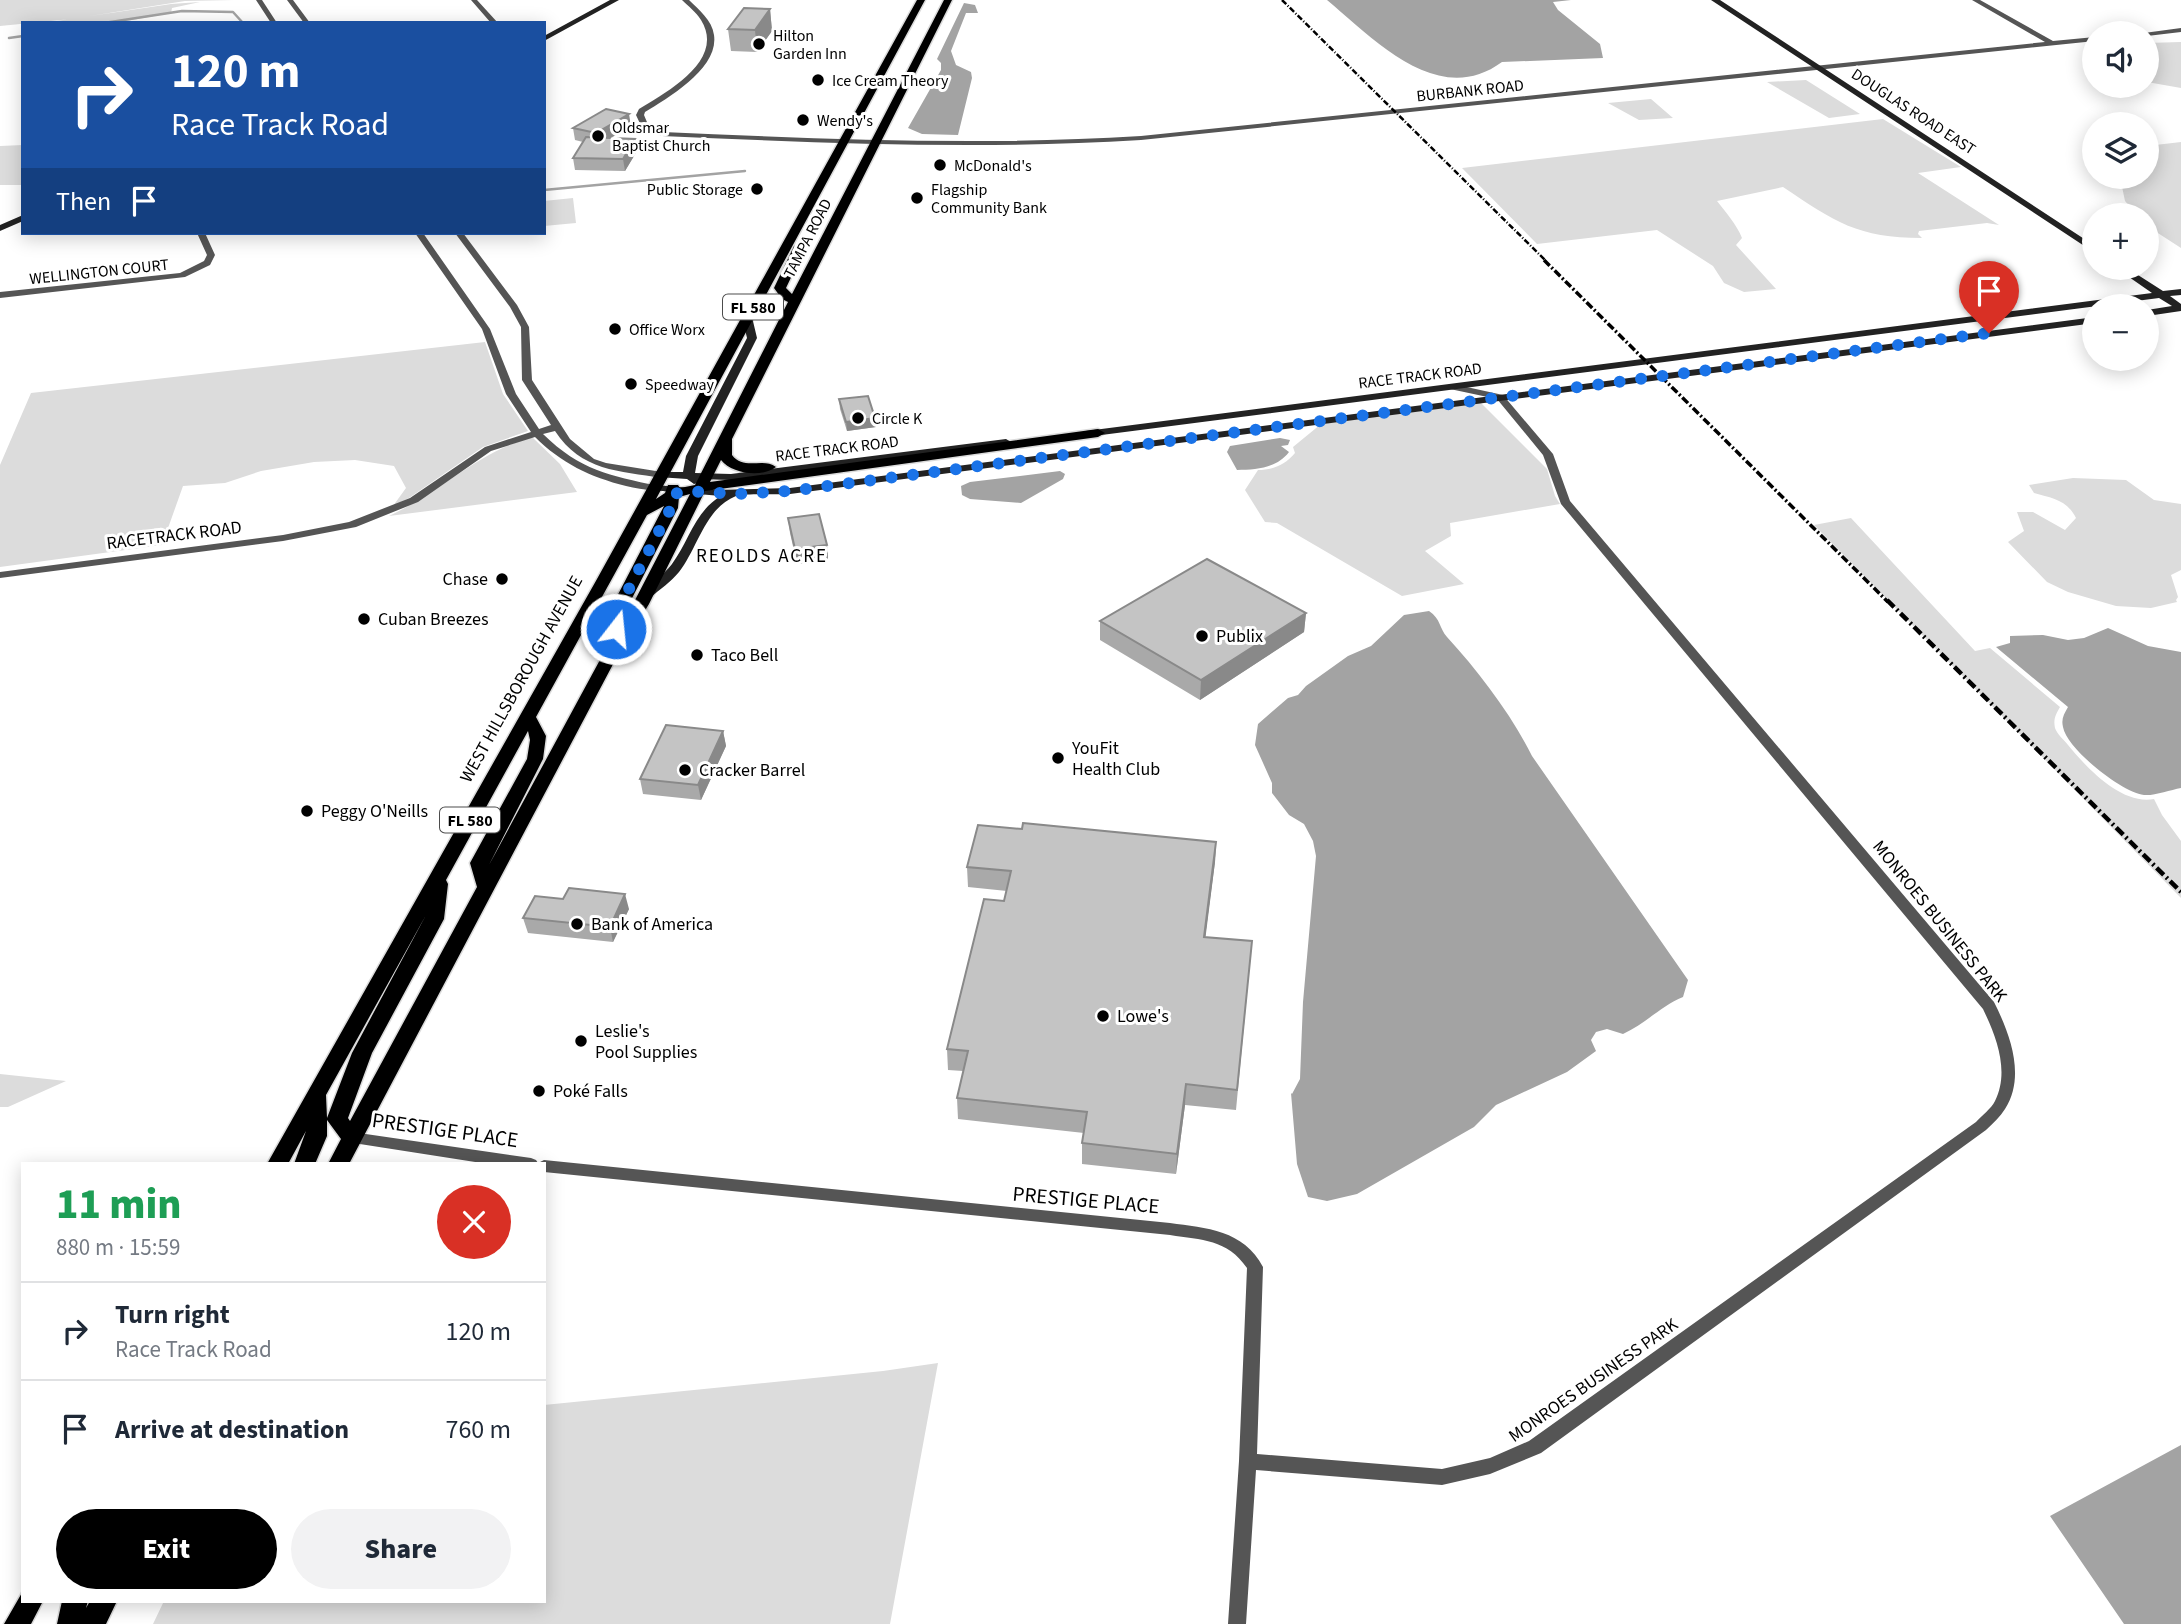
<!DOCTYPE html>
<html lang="en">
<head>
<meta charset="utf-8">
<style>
	:root { --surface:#fff; --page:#f2f2f3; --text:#1f2937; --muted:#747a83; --line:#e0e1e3; --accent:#000 }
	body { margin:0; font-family:"Source Sans 3",sans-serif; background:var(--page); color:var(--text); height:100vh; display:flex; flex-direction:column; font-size:26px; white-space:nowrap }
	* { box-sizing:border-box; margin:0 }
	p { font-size:23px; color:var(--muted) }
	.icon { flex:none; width:38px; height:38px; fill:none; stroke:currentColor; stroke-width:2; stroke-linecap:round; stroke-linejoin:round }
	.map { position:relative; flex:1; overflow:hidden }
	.details { position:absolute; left:21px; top:1162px; width:525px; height:441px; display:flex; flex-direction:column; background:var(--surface); border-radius:0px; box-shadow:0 4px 18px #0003 }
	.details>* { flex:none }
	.guide { position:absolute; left:21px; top:21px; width:525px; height:214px; border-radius:0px; box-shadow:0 4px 18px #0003; background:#1a4fa0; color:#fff; overflow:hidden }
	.tools { position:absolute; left:2082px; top:21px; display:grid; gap:14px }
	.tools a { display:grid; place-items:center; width:77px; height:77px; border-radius:50%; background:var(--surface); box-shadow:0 4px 18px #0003; font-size:35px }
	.pin { position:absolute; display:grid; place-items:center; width:60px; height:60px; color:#fff; margin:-72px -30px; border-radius:50% 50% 50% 0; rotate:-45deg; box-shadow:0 0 7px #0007 }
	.pin .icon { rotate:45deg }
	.me { position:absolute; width:77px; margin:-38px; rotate:16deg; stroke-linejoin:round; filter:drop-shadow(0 0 5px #0008) }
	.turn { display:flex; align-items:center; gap:24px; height:147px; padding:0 35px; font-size:32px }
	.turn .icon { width:91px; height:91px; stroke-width:2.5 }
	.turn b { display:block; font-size:49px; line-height:60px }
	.then { display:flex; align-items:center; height:66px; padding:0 35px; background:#0003; gap:14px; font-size:26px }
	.round { display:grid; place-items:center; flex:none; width:74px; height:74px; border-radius:37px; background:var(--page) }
	.summary { display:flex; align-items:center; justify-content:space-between; height:119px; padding:0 35px }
	h1 { font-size:42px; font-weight:800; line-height:52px; color:#1e9e55 }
	.cta { display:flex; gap:14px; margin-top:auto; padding:14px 35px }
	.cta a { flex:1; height:80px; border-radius:42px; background:var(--accent); color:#fff; font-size:28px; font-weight:800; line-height:80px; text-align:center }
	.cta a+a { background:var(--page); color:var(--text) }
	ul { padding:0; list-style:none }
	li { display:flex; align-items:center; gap:21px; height:98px; padding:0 35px; border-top:2px solid var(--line) }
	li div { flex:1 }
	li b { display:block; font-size:26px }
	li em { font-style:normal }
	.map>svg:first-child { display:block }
	.green { fill:#dcdcdc }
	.water { fill:#a3a3a3 }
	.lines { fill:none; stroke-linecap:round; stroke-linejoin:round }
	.stream { stroke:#a3a3a3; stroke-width:2.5 }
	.primary-casing { stroke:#dbdbdb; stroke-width:3 }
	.street { fill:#555; fill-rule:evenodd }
	.secondary { fill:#222; fill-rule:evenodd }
	.primary { fill:#000; fill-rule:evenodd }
	.rail-far2 { stroke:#000; stroke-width:2.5; stroke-dasharray:6 2 1 2; stroke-linecap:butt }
	.rail-far1 { stroke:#000; stroke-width:3.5; stroke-dasharray:8 2.5 2 2.5; stroke-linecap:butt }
	.rail { stroke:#000; stroke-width:4.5; stroke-dasharray:10 3.5 2 3.5; stroke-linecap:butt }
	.wall { fill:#a9a9a9 }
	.shaded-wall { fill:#898989 }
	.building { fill:#c4c4c4; stroke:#898989; stroke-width:2 }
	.route { stroke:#1a73e8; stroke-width:12; stroke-dasharray:0 21.6 }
	.poi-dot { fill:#000; stroke:#fff; stroke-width:2.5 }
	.labels { text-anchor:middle; stroke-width:6; stroke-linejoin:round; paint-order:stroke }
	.far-poi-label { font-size:16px; fill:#000; stroke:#fff; text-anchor:start }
	.far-street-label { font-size:16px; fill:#000; stroke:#fff }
	.shield { fill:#fff; stroke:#4c4c4c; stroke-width:2 }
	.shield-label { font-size:16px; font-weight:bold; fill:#000 }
	.street-label { font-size:18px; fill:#000; stroke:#fff }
	.poi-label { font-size:18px; fill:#000; stroke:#fff; text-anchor:start }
	.neighbourhood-label { font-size:19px; letter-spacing:2px; fill:#000; stroke:#fff }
	.near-street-label { font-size:21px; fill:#000; stroke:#fff }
</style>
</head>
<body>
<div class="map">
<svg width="2181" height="1624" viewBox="0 0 2181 1624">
	<rect width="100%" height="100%" fill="#fff"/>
	<!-- green -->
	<path class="green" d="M 0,0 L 234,0 L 185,1 L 71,19 L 0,26 Z
		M 200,2 L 172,8 L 171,13 L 115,23 L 43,23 L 171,4 Z
		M 2181,42 L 2181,88 L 2147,82 L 2147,43 Z
		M 1806,80 L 1860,114 L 1829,118 L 1767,82 Z
		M 1651,99 L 1673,118 L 1639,120 L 1608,103 Z
		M 1883,119 L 1961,167 L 1918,173 L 1999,225 L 1987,223 L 1919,231 L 1918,234 L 1922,238 C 1858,238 1835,222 1783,187 L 1717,201 C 1725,211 1737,225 1742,238 L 1736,245 L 1776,289 L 1744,292 L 1724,283 L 1713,266 L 1657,230 L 1537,244 L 1462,168 Z
		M 2181,142 L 2181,248 L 2147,226 L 2147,215 L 2137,215 L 2125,201 L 2120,177 L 2147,177 L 2147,146 Z
		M 23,145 L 23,185 L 0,185 L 0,146 Z
		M 573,198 L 576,223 L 544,226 L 544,201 Z
		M 485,342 L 503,394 L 528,431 L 483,447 L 409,498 L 393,506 L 406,488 L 394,466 L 355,460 L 314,462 L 261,471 L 225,483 L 183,486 L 162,545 L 0,567 L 0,465 L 31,393 Z
		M 1481,403 L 1547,469 L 1555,496 L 1560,504 L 1450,523 L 1451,536 L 1425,551 L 1464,584 L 1402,596 L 1277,523 L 1265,522 L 1245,490 L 1258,470 C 1273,470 1285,465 1295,453 L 1293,447 L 1321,424 Z
		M 532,437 L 560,464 L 577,492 L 389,516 C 441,492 476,453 532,437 Z
		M 2073,478 L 2126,480 L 2154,500 L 2181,504 L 2181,570 L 2171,575 L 2178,597 L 2176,600 L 2177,602 L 2151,608 L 2116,606 L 2068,592 L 2047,582 L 2008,542 L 2024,531 L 2017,512 L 2033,512 L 2065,530 L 2076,518 C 2067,500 2052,498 2034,493 L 2029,485 Z
		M 1851,518 L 1975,651 L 1990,648 L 2060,707 C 2056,714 2053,719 2055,728 C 2057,734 2064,740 2068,745 C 2087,768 2121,805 2154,799 L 2162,815 L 2181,841 L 2181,898 L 1814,525 Z
		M 0,1074 L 66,1081 L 8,1107 L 0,1107 Z
		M 938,1363 L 890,1624 L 153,1624 L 164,1601 L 544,1601 L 544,1405 L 883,1371 Z"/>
	<!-- water -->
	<path class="water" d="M 1327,0 L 1571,0 L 1553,2 L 1558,10 L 1600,44 L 1603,58 L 1502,62 C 1438,109 1374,39 1327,0 Z
		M 964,3 L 975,5 L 978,13 L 966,13 L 951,51 L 956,65 L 971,72 L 972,78 L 958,135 L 922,134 L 908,128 L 941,70 L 941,63 L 937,59 Z
		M 1280,438 L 1290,440 L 1288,445 L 1281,446 L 1289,452 C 1277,468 1256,470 1237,470 L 1227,452 L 1230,446 Z
		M 1060,471 L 1065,474 L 1063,479 L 1021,503 L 970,499 L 962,495 L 961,486 L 970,482 Z
		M 1429,611 C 1441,619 1439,628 1447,637 C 1479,672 1511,714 1532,756 L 1688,980 L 1683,997 C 1661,1006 1645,1024 1623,1034 L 1607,1029 L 1596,1032 L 1591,1040 L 1596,1051 L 1567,1072 L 1496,1105 L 1474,1127 L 1357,1194 L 1327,1201 L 1308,1197 L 1297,1164 L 1291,1093 L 1292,1094 L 1300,1079 L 1303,1002 L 1316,856 L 1313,841 L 1304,824 L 1289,815 L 1272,793 L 1272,783 L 1255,745 L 1258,724 L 1288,698 L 1298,695 L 1306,686 L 1348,656 L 1371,646 L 1404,615 Z
		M 2108,628 L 2148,646 L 2181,652 L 2181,788 C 2170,790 2154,796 2144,795 C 2121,792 2067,749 2063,727 C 2061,719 2064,714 2068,707 L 1996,647 L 2010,643 L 2010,636 L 2043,635 L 2068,640 L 2084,638 Z
		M 2181,1445 L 2181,1624 L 2124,1624 L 2050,1516 Z"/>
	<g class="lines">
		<!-- stream -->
		<path class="stream" d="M 104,23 L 182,11 L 233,12 L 243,23
			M 9,38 L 23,36
			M 544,190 L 745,171"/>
		<!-- primary casing -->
		<g class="primary-casing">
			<path id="primary" d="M 917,0 L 925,0 L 656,499 L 665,493 L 668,485 L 678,485 L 680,488 L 695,485 L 788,302 L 782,299 L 774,288 L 794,246 L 800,243 L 806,246 L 786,288 L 792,294 L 944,0 L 952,0 L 732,439 L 732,455 C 744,471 763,457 776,467 C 762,478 732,474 721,460 L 710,482 L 1098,429 L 1105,433 L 1098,437 L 705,491 L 649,604 L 620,651 L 349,1164 L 328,1164 L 341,1139 L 327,1120 L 327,1136 L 315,1164 L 294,1164 L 306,1131 L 288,1164 L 267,1164 L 597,579 ZM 690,494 L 633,604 L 625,617 L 627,608 L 678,508 L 679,497 ZM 664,506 L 611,608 L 606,642 L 608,645 L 489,865 L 543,759 L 546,736 L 536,717 L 647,515 ZM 528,731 L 530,740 L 527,759 L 470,863 L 477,887 L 350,1121 L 348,1118 L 372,1053 L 444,919 L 448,884 L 446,880 ZM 426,915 L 352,1053 L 327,1118 L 326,1095 Z
				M 23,1591 L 23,1601 L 43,1601 L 31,1624 L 4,1624 Z
				M 62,1601 L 88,1601 L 86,1608 L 90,1601 L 117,1601 L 106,1624 L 57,1624 Z"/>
		</g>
		<!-- street -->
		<path class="street" d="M 256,0 L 262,0 L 277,23 L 271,23 Z
			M 287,0 L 293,0 L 310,23 L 304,23 Z
			M 471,0 L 477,0 L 498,23 L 491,23 Z
			M 682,0 L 689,0 C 699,10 712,20 714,35 C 719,68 669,97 645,112 L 644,115 L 649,127 L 663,132 C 823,139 981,146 1141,136 L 2045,42 L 1972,0 L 1980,0 L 2053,41 L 2095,37 L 2095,41 L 1141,140 C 981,150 822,143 662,136 L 643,130 L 636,115 L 639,109 C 667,92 726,60 701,20 C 696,12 688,6 682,0 Z
			M 2181,28 L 2181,32 L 2147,36 L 2147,33 L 2144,33 Z
			M 197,233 L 205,233 L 215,255 L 210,265 L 185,277 L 0,298 L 0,292 L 180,273 L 204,261 L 207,255 Z
			M 415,233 L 423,233 L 490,329 L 516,394 L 539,429 L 551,425 L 522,380 L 521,327 L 510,307 L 455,233 L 463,233 L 517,305 L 529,327 L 532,380 L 570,439 L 594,459 L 606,463 L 662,472 L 667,475 L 662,478 C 619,471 581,471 555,431 L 543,434 C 581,471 609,475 658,486 L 658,490 C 648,491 636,488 626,486 C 590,477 561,463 535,437 L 491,451 L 418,502 L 356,527 L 283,541 L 0,578 L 0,572 L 283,535 L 349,522 L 410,498 L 485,447 L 531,432 L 506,394 L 482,329 Z
			M 1453,384 L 1503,395 L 1553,454 L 1570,501 L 1994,1002 C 2010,1034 2026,1076 2005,1109 C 2000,1117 1993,1123 1986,1130 L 1541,1453 L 1490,1474 L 1442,1485 L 1256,1470 L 1246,1624 L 1228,1624 L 1239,1461 L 1247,1268 C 1227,1239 1202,1240 1170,1235 L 544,1172 L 544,1164 L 488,1164 L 347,1142 L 345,1138 L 347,1134 L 352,1132 L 531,1158 L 536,1160 L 538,1163 L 544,1160 L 1170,1223 C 1206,1228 1244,1230 1263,1267 L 1257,1454 L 1442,1469 L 1490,1458 L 1529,1441 L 1976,1122 C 1982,1115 1991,1109 1995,1101 C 2010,1071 1996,1036 1983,1009 L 1561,504 L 1543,455 L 1497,399 L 1450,389 L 1448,387 Z"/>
		<!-- secondary -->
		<path class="secondary" d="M 610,0 L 619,0 L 544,41 L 544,36 Z
			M 1711,0 L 1720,0 L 2095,246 L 2095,253 Z
			M 23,215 L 23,221 L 0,231 L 0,225 Z
			M 2116,268 L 2127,268 L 2163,291 L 2181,289 L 2181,295 L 2170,296 L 2181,304 L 2181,311 L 2147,316 L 2147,310 L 2172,306 L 2159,298 L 1086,437 L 1081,434 L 1086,431 L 2152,293 Z
			M 747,314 L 752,317 L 757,338 L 698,456 L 695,473 L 731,474 L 1006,439 L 1011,442 L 1006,445 L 731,480 L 699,479 L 698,483 L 694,484 L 687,479 L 658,477 L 656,475 L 662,472 L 683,472 L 686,456 L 747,338 L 742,317 Z
			M 2095,317 L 2095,323 L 790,494 C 779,495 744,493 736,496 C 705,508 698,548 679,572 C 671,582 660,589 650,598 L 646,599 L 640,595 C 650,584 663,576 672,564 C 689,541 695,511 721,496 L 651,490 L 649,488 L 655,485 L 716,490 L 790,488 Z"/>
		<!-- primary -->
		<use href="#primary" class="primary"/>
		<!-- rail-far2 -->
		<path class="rail-far2" d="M 1282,0 L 1546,261"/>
		<!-- rail-far1 -->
		<path class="rail-far1" d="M 1544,260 L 1888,602"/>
		<!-- rail -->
		<path class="rail" d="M 1887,600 L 2181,892"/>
	</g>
	<!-- wall -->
	<path class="wall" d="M 770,9 L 772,31 L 757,52 L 731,51 L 728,29 Z
		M 631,126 L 611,138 L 637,151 L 625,171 L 575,170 L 573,158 L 583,142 L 575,140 L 573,128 Z
		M 839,399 L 876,427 L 847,431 L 840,409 Z
		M 788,518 L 827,545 L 828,559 L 797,564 L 790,533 Z
		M 1306,613 L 1304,632 L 1200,700 L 1100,640 L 1100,621 Z
		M 723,731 L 726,746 L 701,800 L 643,794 L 640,779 Z
		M 1022,829 L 1216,842 L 1215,862 L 1205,937 L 1252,941 L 1236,1110 L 1185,1105 L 1176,1174 L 1082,1164 L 1082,1143 L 1084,1133 L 958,1119 L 957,1098 L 963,1071 L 948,1070 L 947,1049 L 1004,901 L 1007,891 L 968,887 L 967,867 Z
		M 563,899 L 629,909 L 613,942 L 528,933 L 523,918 Z"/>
	<!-- shaded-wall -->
	<path class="shaded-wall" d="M 770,9 L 772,31 L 757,52 L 755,30 Z
		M 629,114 L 631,126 L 598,145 L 596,133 Z
		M 635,139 L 637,151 L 625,171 L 623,159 Z
		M 875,418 L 876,427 L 847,431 L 846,422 Z
		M 827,545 L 828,559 L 797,564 L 795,549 Z
		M 1306,613 L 1304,632 L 1200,700 L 1201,680 Z
		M 723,731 L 726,746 L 701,800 L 698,785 Z
		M 1216,842 L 1215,862 L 1203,957 L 1204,937 Z
		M 625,894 L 629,909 L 613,942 L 610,927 Z
		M 1186,1084 L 1185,1105 L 1176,1174 L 1177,1154 Z"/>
	<!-- building -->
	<path class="building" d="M 744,8 L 770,9 L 755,30 L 728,29 Z
		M 606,109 L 629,114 L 596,133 L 573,128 Z
		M 586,137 L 635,139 L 623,159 L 573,158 Z
		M 868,396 L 875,418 L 846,422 L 839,399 Z
		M 819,514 L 827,545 L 795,549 L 788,518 Z
		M 1207,559 L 1306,613 L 1201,680 L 1100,621 Z
		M 666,725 L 723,731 L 698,785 L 640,779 Z
		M 1023,823 L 1216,842 L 1204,937 L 1252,941 L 1237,1090 L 1186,1084 L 1177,1154 L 1082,1143 L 1087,1112 L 957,1098 L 968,1051 L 947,1049 L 984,899 L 1004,901 L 1011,871 L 967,867 L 978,825 L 1022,829 Z
		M 569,888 L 625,894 L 610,927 L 523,918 L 535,896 L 563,899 Z"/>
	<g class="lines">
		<!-- route -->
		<path class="route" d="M 616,629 L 619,608 L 671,508 L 674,494 L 686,491 L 735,494 L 790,491 L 1989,333"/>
	</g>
	<!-- markers -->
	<g class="poi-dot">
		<circle cx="759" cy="44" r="7"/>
		<circle cx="818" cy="80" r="7"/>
		<circle cx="803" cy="120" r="7"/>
		<circle cx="598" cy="136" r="7"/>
		<circle cx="940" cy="165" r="7"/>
		<circle cx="757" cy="189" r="7"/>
		<circle cx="917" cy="198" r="7"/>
		<circle cx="615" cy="329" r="7"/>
		<circle cx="631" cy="384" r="7"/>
		<circle cx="858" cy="418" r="7"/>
		<circle cx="502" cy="579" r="7"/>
		<circle cx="364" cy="619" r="7"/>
		<circle cx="1202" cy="636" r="7"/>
		<circle cx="697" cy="655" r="7"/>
		<circle cx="1058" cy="758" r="7"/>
		<circle cx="685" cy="770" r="7"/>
		<circle cx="307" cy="811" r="7"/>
		<circle cx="577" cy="924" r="7"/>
		<circle cx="1103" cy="1016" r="7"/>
		<circle cx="581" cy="1041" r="7"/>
		<circle cx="539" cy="1091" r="7"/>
	</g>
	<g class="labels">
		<!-- far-poi labels -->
		<g class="far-poi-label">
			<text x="773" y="41">Hilton<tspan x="773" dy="18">Garden Inn</tspan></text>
			<text x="832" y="86">Ice Cream Theory</text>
			<text x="817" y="126">Wendy's</text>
			<text x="612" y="133">Oldsmar<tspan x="612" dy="18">Baptist Church</tspan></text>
			<text x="954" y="171">McDonald's</text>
			<text x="743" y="195" text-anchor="end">Public Storage</text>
			<text x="931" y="195">Flagship<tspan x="931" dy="18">Community Bank</tspan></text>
			<text x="629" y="335">Office Worx</text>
			<text x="645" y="390">Speedway</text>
			<text x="872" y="424">Circle K</text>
		</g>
		<!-- far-street labels -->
		<g class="far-street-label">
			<text transform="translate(1470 90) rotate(-6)" y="6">BURBANK ROAD</text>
			<text transform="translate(1914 111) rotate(33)" y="6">DOUGLAS ROAD EAST</text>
			<text transform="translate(807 238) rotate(-63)" y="6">TAMPA ROAD</text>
			<text transform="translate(99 271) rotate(-6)" y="6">WELLINGTON COURT</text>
			<text transform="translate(1420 375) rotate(-7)" y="6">RACE TRACK ROAD</text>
			<text transform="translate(837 448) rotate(-7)" y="6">RACE TRACK ROAD</text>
		</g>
		<!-- shield labels -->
		<g class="shield">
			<rect x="723" y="294.5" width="60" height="25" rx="5"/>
			<rect x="440" y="807.5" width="60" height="25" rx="5"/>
		</g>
		<g class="shield-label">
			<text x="753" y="313">FL 580</text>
			<text x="470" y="826">FL 580</text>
		</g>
		<!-- street labels -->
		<g class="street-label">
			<text transform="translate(174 535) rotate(-7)" y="6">RACETRACK ROAD</text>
			<text transform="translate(521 679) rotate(-61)" y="6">WEST HILLSBOROUGH AVENUE</text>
			<text transform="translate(1940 921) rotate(51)" y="6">MONROES BUSINESS PARK</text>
			<text transform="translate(1593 1380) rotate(-35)" y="6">MONROES BUSINESS PARK</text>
		</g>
		<!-- poi labels -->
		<g class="poi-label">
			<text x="488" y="585" text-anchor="end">Chase</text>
			<text x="378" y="625">Cuban Breezes</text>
			<text x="1216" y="642">Publix</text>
			<text x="711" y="661">Taco Bell</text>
			<text x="1072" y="754">YouFit<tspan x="1072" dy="21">Health Club</tspan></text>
			<text x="699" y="776">Cracker Barrel</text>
			<text x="321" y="817">Peggy O'Neills</text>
			<text x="591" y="930">Bank of America</text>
			<text x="1117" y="1022">Lowe's</text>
			<text x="595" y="1037">Leslie's<tspan x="595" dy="21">Pool Supplies</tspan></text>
			<text x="553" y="1097">Poké Falls</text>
		</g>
		<!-- neighbourhood labels -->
		<g class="neighbourhood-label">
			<text x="762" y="562">REOLDS ACRE</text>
		</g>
		<!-- near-street labels -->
		<g class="near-street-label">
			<text transform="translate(445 1130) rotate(8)" y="7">PRESTIGE PLACE</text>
			<text transform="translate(1086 1200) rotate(5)" y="7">PRESTIGE PLACE</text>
		</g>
	</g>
</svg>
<div class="tools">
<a><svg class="icon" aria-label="sound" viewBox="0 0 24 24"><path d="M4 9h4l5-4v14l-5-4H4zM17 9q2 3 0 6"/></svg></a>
<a><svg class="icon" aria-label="layers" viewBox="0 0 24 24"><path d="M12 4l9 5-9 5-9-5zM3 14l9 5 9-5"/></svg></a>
<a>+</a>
<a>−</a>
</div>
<div class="pin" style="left:1989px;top:333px;background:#d93025"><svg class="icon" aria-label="arrive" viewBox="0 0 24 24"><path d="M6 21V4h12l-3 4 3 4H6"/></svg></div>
<svg class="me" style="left:616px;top:629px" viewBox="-20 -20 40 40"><circle r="17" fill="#1a73e8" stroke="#fff" stroke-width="3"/><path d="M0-11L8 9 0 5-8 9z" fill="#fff"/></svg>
<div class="guide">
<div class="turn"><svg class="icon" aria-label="right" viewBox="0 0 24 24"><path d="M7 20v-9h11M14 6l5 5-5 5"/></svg><div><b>120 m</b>Race Track Road</div></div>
<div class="then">Then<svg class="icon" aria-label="arrive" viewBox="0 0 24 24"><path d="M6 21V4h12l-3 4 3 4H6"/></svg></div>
</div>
<section class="details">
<div class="summary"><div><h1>11 min</h1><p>880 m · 15:59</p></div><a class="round" style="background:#d93025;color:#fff"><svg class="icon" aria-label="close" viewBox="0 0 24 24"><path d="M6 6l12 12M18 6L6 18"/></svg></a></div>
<ul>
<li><svg class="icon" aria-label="right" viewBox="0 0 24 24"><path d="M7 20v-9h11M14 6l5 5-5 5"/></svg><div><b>Turn right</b><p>Race Track Road</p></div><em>120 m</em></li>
<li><svg class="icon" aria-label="arrive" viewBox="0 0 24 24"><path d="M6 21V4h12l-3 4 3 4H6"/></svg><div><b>Arrive at destination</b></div><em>760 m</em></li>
</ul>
<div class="cta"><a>Exit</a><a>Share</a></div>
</section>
</div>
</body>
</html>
